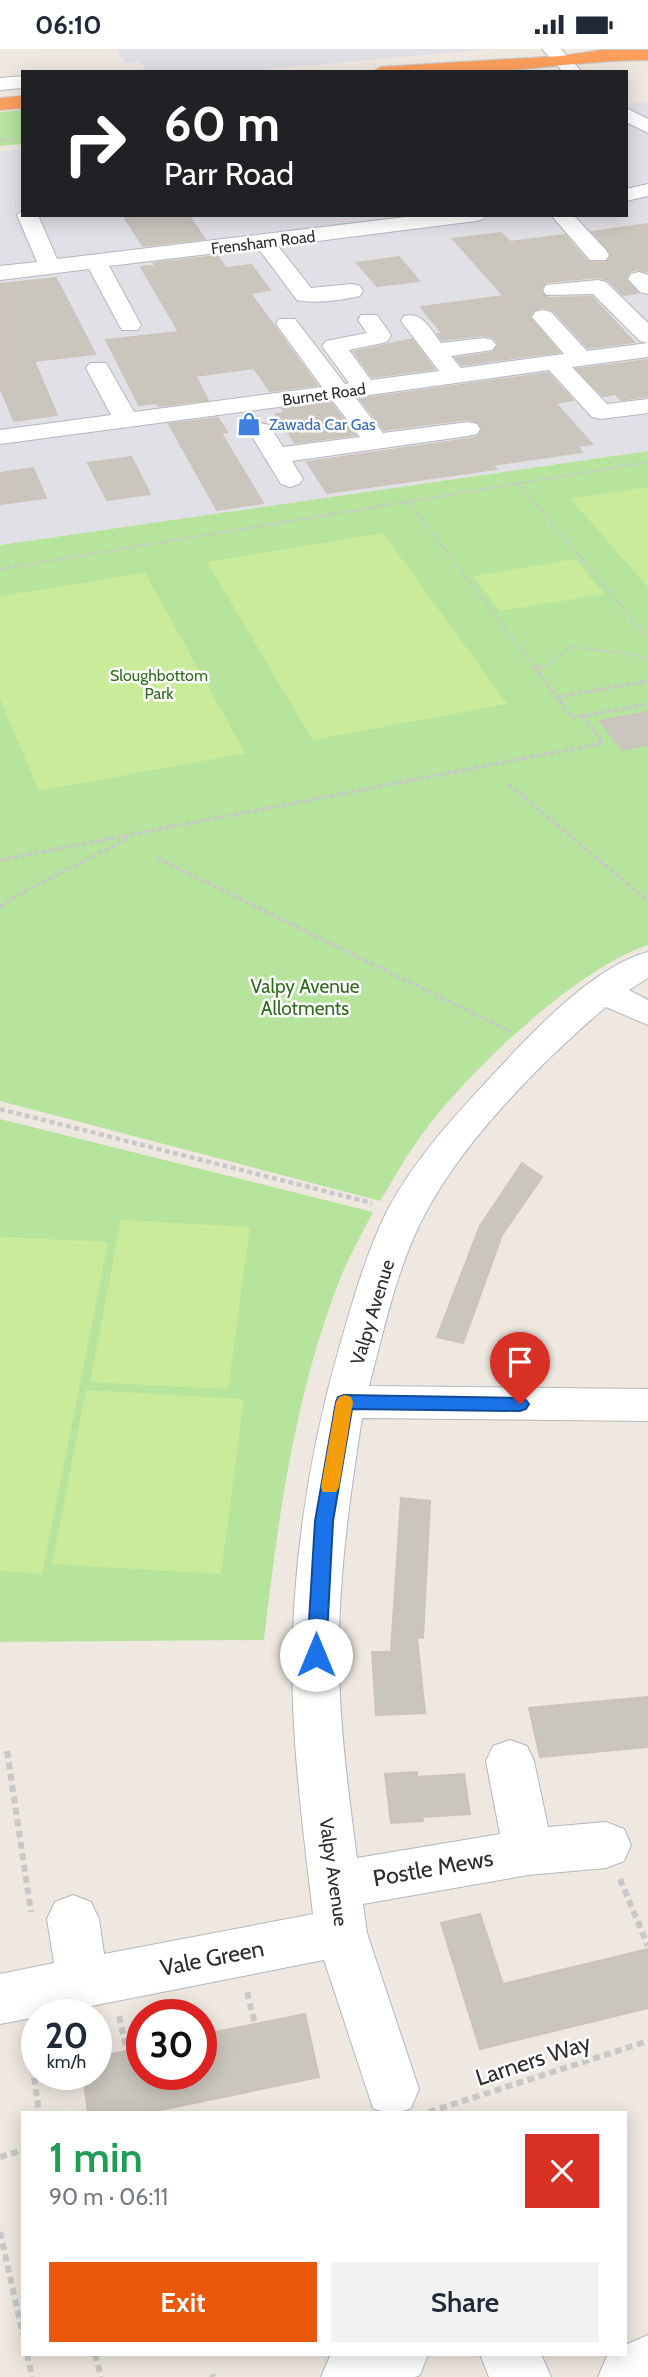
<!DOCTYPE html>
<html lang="en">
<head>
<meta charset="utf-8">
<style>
	:root { --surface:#fff; --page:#f2f2f3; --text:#1f2937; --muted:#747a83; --accent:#ea580c }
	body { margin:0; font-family:Cabin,sans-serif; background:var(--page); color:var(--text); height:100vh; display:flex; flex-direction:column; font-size:26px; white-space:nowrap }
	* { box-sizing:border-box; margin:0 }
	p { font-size:23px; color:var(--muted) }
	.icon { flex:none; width:38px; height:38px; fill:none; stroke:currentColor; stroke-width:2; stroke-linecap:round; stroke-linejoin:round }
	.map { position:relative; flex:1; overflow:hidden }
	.side { position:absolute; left:21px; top:2062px; width:606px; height:245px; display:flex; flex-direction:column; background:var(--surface); border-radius:0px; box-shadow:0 4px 18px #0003 }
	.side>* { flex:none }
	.top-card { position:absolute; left:21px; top:21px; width:607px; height:147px; border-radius:0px; box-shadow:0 4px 18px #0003; background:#202124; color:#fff; overflow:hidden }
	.speed { position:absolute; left:21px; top:1950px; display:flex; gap:14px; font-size:35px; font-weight:700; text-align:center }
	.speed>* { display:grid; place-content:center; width:91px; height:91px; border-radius:50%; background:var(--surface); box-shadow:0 4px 18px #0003; line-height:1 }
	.speed small { font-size:18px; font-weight:400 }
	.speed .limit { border:10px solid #d22; background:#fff; color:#111 }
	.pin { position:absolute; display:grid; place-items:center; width:60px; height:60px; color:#fff; margin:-72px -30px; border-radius:50% 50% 50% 0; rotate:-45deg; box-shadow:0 0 7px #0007 }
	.pin .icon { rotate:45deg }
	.me { position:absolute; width:77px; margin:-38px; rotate:0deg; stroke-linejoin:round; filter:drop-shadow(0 0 5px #0008) }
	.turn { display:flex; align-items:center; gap:24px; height:147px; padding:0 28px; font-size:32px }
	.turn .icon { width:91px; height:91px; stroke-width:2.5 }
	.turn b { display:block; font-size:49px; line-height:60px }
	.round { display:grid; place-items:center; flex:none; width:74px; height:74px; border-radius:0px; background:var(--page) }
	.headline { display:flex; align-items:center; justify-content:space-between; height:119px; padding:0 28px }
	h1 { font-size:42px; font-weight:600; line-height:52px; color:#1e9e55 }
	.cta { display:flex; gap:14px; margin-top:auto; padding:14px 28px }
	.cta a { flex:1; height:80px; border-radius:0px; background:var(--accent); color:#fff; font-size:28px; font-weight:600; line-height:80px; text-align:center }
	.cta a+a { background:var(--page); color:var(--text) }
	.status { display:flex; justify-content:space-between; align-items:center; height:49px; padding:0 35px; background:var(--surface); direction:ltr }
	.status svg { height:19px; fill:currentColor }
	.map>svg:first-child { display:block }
	.industrial { fill:#e2e0e7 }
	.green { fill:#b7e49d }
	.pitch { fill:#caeb99 }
	.building { fill:#cac6be; stroke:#cac4b9; stroke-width:2 }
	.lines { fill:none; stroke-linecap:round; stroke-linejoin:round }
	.minor-casing { stroke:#b3b6c0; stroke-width:2 }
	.highway-casing { stroke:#c8c8c8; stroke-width:2 }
	.path-far3 { stroke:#c8c8c8; stroke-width:2.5; stroke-dasharray:2.5 2; stroke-linecap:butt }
	.path-far2 { stroke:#c8c8c8; stroke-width:3.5; stroke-dasharray:4.5 2.5; stroke-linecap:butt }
	.path-far1 { stroke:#c8c8c8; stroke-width:4.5; stroke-dasharray:5 3.5; stroke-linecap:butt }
	.path { stroke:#c8c8c8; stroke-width:6; stroke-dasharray:7 4.5; stroke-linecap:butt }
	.minor { fill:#fff; fill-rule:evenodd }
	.highway { fill:#fd9f5c; fill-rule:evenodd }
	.route { fill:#1a73e8; stroke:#114b97; stroke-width:2 }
	.slow { fill:#f59e0b }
	.labels { text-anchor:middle; stroke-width:5; stroke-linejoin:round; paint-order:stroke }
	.far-street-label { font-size:16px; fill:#2d2d2d; stroke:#fff }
	.far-shop-label { font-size:16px; fill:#366cbe; stroke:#fff; text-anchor:start }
	.far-park-label { font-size:16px; fill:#2e6c1c; stroke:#fff }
	.park-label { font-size:19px; fill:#2e6c1c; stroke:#fff }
	.street-label { font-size:19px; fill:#2d2d2d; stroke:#fff }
	.near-street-label { font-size:23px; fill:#2d2d2d; stroke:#fff }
</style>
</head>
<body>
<div class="status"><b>06:10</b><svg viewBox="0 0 49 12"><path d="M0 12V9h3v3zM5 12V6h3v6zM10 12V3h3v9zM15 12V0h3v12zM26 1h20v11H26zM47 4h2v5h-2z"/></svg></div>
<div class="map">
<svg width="648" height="2328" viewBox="0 0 648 2328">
	<rect width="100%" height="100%" fill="#eee8e0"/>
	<!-- industrial -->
	<path class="industrial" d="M 116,0 L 491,0 L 236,23 L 147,23 L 140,13 L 125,14 Z
		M 648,53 L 648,402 L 0,496 L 0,102 L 23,100 L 23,166 L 626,166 L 627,54 Z"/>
	<!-- green -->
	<path class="green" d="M 23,61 L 23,95 L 0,97 L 0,63 Z
		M 648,402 L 648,896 C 573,921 458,1031 414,1097 C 402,1114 392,1133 380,1152 L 0,1052 L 0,496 Z
		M 0,1070 L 373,1163 C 362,1185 349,1207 340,1230 C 295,1345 278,1469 264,1591 L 0,1593 Z"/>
	<!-- pitch -->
	<path class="pitch" d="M 648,438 L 648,538 L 571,450 Z
		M 383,484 L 507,655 L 313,691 L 207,513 Z
		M 575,510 L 604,545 L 500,562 L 473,527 Z
		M 145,524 L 245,704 L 39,742 L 0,650 L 0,547 Z
		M 121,1171 L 250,1178 L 228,1340 L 90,1333 Z
		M 0,1188 L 108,1193 L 42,1525 L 0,1522 Z
		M 86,1341 L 244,1350 L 221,1525 L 52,1515 Z"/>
	<!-- building -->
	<path class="building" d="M 123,166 L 188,166 L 205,190 L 143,197 Z
		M 648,175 L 648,223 L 638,220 L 630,222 L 625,230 L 638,244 L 623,246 L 608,231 L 598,228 L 546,233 L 541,240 L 546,249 L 592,248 L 634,293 L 588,299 L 553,261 L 542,258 L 533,262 L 529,268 L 559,303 L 462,316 L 456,309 L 492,304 L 498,294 L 493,288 L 484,286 L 442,291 L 438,285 L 443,285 L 421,258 L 504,247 L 453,190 L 501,184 L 510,193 L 565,186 L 588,213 L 606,214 L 611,205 L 592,183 Z
		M 217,207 L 226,219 L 251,216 L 270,241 L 250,244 L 317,336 L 270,342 L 254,319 L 195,327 L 208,351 L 158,357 L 157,354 L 139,356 L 106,291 L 179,283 L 141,218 L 156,217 L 154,214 Z
		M 399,208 L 419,232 L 377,237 L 357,214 Z
		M 56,229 L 95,305 L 34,312 L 57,366 L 14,372 L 0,338 L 0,235 Z
		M 412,290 L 434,320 L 372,328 L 354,303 Z
		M 648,311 L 648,347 L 621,351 L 616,345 L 603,347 L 577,320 Z
		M 548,324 L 573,351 L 555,354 L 592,395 L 577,397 L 582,403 L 493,416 L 496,420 L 327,444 L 307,413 L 468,390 L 478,388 L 482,381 L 479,374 L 468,370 L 384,381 L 360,350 Z
		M 331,354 L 355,386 L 295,394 L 276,365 L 285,364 L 282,360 Z
		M 218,369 L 227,383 L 221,384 L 263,454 L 217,461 L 169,375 Z
		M 131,408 L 150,445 L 107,451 L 88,414 Z
		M 33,419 L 46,449 L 0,455 L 0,424 Z
		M 648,663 L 648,696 L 622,701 L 600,672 Z
		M 522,1114 L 542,1128 L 502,1186 L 463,1294 L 437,1288 L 480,1177 Z
		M 401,1449 L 430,1452 L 423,1589 L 417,1588 L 425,1664 L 376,1666 L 372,1603 L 391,1603 Z
		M 648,1648 L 648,1698 L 540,1708 L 529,1659 Z
		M 417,1723 L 417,1728 L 464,1725 L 470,1765 L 422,1768 L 423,1772 L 391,1774 L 385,1725 Z
		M 480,1865 L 503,1935 L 648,1900 L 648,1959 L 480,2000 L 441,1874 Z
		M 305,1965 L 319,2028 L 151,2063 L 88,2063 L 83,2025 L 96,2025 L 96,2008 L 142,1999 L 142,2025 L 201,2025 L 201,1986 Z"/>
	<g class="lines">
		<!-- minor casing -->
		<g class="minor-casing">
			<path id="minor" d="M 542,0 L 561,0 L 582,23 L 563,23 Z
				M 23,27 L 23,39 L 0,41 L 0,29 Z
				M 626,59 L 648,70 L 648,84 L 626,73 Z
				M 648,135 L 648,147 L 626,152 L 626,140 Z
				M 23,161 L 23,166 L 38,166 L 57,210 L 422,166 L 486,166 L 483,170 L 476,172 L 278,197 L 311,239 L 352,235 L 360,237 L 363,242 L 360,247 C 342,251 315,255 297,251 L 258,199 L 109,217 L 141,276 L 138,281 L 122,281 L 119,276 L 89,220 L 0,231 L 0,217 L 37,213 L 17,166 Z
				M 551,166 L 573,166 L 606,201 L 609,206 L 606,211 L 590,211 Z
				M 639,223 L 648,226 L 648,245 L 640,243 L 628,230 L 631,225 Z
				M 598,231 L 606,233 L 648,274 L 648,294 L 640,292 L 593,245 L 546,246 L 543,241 L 546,236 Z
				M 543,261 L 551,263 L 587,302 L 648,294 L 648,308 L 572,318 L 607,355 L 648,350 L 648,364 L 601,370 L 592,368 L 549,321 L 355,348 L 383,384 L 468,373 L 477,375 L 480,380 L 477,385 L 468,387 L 292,412 L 303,430 L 299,435 L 290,438 L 281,435 L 248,381 L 251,376 L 260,374 L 269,376 L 283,398 L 360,388 L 332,351 L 0,395 L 0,381 L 111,366 L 86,319 L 90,314 L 106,314 L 134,363 L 322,338 L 276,275 L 279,270 L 295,270 L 345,335 L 349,334 L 322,297 L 326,292 L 367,284 L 358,271 L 361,266 L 377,266 L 391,286 L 387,293 L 349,301 L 371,331 L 439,322 L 401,272 L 404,267 C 423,262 431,281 441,294 L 484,289 L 492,291 L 496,296 L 492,301 L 451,307 L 461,319 L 564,305 L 532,268 L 535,263 Z
				M 648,903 L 648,929 L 629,941 L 648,951 L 648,976 L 606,958 C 543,1011 463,1092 425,1165 C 397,1217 384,1281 369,1337 L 648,1340 L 648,1372 L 362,1369 C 351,1440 341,1510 339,1581 C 337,1657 347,1734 357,1809 L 500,1785 L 486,1712 L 493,1697 L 510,1691 L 527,1697 L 534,1712 L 548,1778 L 606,1773 L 624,1780 L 631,1796 L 624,1812 L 606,1819 L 528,1826 L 363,1855 L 367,1884 L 419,2040 L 411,2059 C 398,2065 386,2065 373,2059 L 324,1911 L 51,1965 L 37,1965 L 37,1968 L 0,1975 L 0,1925 L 54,1914 L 47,1870 L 55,1853 L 73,1846 L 91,1853 L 99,1870 L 104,1905 L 313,1865 C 302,1771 289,1676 293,1581 C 297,1485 313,1389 340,1296 C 353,1251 366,1204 387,1162 C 416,1107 460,1061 502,1016 C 537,978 597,916 648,903 Z
				M 648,2286 L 648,2328 L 598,2328 L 607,2307 L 625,2305 L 625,2296 Z
				M 335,2305 L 428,2305 L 420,2326 L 415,2328 L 321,2328 L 330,2307 Z
				M 480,2305 L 541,2305 L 551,2328 L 489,2328 Z"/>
		</g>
		<!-- highway casing -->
		<g class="highway-casing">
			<path id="highway" d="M 602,1 L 648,1 L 648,11 C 590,11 533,21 475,23 C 441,24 406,23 372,23 L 381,18 L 561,7 Z
				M 23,47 L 23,59 L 0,61 L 0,49 Z"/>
		</g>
		<!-- path-far3 -->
		<path class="path-far3" d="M 0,91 L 23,89
			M 518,434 L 648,589
			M 408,452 L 535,619
			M 0,520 L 648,413
			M 535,618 L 546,617 L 571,598 L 630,605 L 648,611"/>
		<!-- path-far2 -->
		<path class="path-far2" d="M 534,618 L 572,668 L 583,667
			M 535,618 L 539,618
			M 557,648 L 648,632
			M 508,735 L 648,852
			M 157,809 L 511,983
			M 0,811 L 603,694 L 583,667 L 648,655
			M 0,858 L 17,846 L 129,789"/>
		<!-- path-far1 -->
		<path class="path-far1" d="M 0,1060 L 372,1154"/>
		<!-- path -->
		<path class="path" d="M 7,1702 L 31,1863
			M 620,1830 L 648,1897
			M 247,1943 L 255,1975
			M 119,1967 L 127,2002
			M 37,1995 L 32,2013 L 39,2063
			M 429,2063 L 648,1992
			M 0,2108 L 23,2101
			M 0,2183 L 23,2286
			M 27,2305 L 32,2328
			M 95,2305 L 101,2328
			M 212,2325 L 213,2328"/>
		<!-- minor -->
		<use href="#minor" class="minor"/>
		<!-- highway -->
		<use href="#highway" class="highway"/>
	</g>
	<!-- route -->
	<path class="route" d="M 344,1346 L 520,1349 L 526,1351 L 529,1355 L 526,1360 L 520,1362 L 352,1360 L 333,1472 L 326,1606 L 323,1612 L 316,1615 L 309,1612 L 307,1606 L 315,1472 L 336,1353 L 338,1348 Z"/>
	<!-- slow -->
	<path class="slow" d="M 345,1346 L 351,1348 L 353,1353 L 339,1438 L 336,1443 L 323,1443 L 321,1438 L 336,1353 L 339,1348 Z"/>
	<!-- icons -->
	<defs>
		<g id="shop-bare" transform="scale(1.89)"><path d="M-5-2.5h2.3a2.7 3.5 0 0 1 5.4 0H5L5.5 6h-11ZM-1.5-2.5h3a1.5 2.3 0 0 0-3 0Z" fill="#3f7fe0" stroke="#fff" stroke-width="2.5" paint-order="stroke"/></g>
	</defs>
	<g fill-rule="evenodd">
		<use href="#shop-bare" x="249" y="375"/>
	</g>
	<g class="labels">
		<!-- far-street labels -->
		<g class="far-street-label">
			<text transform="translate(263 193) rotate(-7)" y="6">Frensham Road</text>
			<text transform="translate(324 345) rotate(-8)" y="6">Burnet Road</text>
		</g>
		<!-- far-shop labels -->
		<g class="far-shop-label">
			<text x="269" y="381">Zawada Car Gas</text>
		</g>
		<!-- far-park labels -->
		<g class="far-park-label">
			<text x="159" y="632">Sloughbottom<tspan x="159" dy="18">Park</tspan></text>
		</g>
		<!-- park labels -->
		<g class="park-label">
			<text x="305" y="944">Valpy Avenue<tspan x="305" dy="22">Allotments</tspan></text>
		</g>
		<!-- street labels -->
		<g class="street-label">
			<text transform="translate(372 1263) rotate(-73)" y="7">Valpy Avenue</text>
			<text transform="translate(334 1823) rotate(82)" y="7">Valpy Avenue</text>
		</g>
		<!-- near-street labels -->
		<g class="near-street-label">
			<text transform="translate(433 1819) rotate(-10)" y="8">Postle Mews</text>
			<text transform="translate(212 1909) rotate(-11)" y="8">Vale Green</text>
			<text transform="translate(533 2011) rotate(-18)" y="8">Larners Way</text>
		</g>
	</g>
</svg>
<div class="speed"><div>20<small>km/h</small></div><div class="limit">30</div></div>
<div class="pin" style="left:520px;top:1355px;background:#d93025"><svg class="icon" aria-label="arrive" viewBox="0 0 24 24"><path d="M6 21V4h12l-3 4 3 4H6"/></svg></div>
<svg class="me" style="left:316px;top:1606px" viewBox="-20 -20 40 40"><circle r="19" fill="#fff"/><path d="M0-13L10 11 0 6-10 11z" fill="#1a73e8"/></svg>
<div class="top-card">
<div class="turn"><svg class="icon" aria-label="right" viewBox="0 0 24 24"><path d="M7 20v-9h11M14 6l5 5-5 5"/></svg><div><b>60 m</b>Parr Road</div></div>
</div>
<section class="side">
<div class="headline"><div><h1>1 min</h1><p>90 m · 06:11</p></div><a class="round" style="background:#d93025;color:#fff"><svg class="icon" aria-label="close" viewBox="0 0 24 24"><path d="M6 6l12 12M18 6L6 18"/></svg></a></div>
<div class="cta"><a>Exit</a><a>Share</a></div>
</section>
</div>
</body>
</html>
